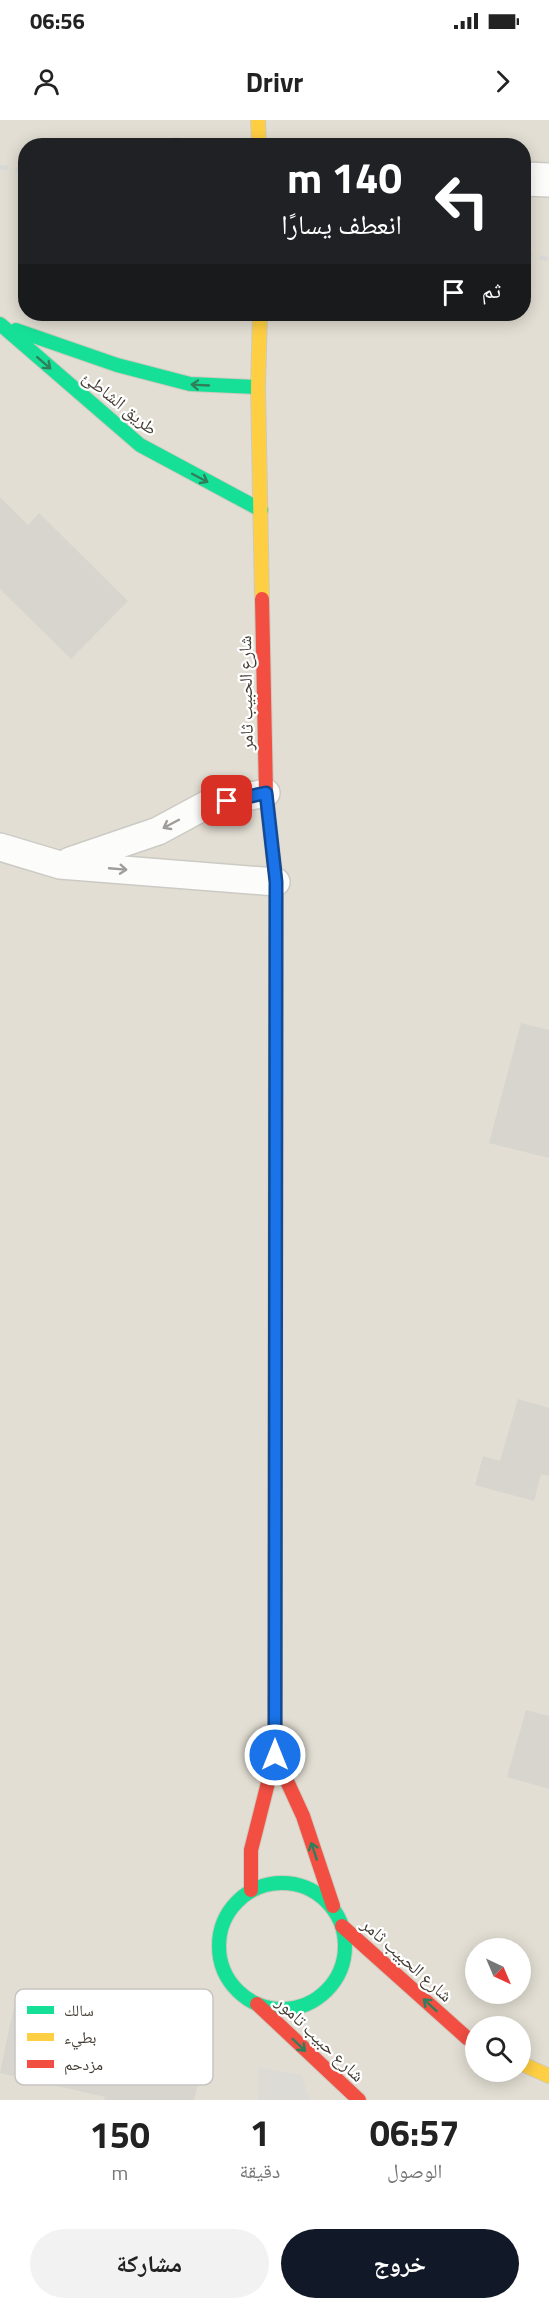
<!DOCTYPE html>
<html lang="ar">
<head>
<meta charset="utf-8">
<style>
	:root { --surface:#fff; --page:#f2f2f2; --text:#222; --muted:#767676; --accent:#111827 }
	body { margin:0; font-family:"Titillium Web","Noto Naskh Arabic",sans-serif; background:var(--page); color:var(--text); direction:rtl; height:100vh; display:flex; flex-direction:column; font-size:22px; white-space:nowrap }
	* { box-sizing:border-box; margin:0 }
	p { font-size:20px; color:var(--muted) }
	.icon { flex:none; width:33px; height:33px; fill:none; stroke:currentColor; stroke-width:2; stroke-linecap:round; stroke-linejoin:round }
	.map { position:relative; height:1980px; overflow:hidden; direction:ltr }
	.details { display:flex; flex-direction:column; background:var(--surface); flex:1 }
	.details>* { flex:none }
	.top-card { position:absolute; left:18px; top:18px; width:513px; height:183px; border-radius:24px; box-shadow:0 3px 15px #0003; direction:rtl; background:#202124; color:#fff; overflow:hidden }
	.needle { width:39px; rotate:136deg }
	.fabs { position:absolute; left:465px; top:1818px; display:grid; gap:12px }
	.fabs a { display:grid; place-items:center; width:66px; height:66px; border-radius:50%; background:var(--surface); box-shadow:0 3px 15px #0003; font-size:30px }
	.pin { position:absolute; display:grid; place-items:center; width:51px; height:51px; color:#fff; margin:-26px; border-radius:12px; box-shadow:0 3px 9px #0006 }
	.me { position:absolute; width:66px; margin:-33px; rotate:0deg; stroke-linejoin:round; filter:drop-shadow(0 0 4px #0008) }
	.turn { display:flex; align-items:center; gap:21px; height:126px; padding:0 30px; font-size:27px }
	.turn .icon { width:78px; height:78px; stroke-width:2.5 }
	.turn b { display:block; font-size:42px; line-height:51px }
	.then { display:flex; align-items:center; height:57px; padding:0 30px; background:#0003; gap:12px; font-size:22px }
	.eta { display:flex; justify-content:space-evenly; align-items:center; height:102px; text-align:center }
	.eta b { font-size:36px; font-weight:700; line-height:42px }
	.action { display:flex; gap:12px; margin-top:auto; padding:12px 30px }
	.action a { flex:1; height:69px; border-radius:36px; background:var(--accent); color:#fff; font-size:24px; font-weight:700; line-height:69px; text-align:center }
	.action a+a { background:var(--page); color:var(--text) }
	.status { display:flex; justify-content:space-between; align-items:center; height:42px; padding:0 30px; background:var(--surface); direction:ltr }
	.status svg { height:16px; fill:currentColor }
	header { display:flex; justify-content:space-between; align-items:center; height:78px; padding:0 30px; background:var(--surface); font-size:27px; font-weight:700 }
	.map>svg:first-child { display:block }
	.residential { fill:#e2ded3; fill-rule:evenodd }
	.parking { fill:#dddbd6 }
	.building { fill:#d7d5ce }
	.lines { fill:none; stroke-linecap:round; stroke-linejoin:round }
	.lane-casing { stroke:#cccac4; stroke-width:30 }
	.street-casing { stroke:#cccac4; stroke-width:36 }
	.fast-casing { stroke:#cecabd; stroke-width:16 }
	.slow-casing { stroke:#cecabd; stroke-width:16 }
	.jam-casing { stroke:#cecabd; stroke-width:16 }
	.lane { stroke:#fcfcfb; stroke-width:27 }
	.street { stroke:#fcfcfb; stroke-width:33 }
	.fast { stroke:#16e098; stroke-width:14 }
	.slow { stroke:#ffcf43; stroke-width:14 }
	.jam { stroke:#f24e42; stroke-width:14 }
	.rail { stroke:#d8d8d7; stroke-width:4.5; stroke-dasharray:8 8; stroke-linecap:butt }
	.oneway { stroke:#317e5b }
	.oneway2 { stroke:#a09c97 }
	.route-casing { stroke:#114b97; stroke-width:15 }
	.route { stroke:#1a73e8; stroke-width:10 }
	.labels { text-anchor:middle; stroke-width:4.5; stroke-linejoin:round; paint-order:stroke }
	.street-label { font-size:18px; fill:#433d33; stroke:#fff }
	.key { fill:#fff; stroke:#c7c5c2; stroke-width:1.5 }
	.key-label { font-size:16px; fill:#433d33 }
</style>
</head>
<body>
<div class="status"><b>06:56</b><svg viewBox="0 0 49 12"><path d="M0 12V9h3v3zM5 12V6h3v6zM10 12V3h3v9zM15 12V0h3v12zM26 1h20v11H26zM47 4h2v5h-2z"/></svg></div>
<header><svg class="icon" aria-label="forward" viewBox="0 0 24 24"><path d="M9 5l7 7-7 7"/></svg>Drivr<svg class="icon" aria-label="person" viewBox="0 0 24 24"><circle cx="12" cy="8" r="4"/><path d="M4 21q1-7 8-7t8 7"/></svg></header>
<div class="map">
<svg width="549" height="1980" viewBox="0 0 549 1980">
	<rect width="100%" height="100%" fill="#eeece6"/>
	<!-- residential -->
	<path class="residential" d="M 0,0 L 549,0 L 549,1980 L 0,1980 ZM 26,26 L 524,26 L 524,194 L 26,194 ZM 476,1828 L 520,1828 L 520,1874 L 476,1874 ZM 476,1906 L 520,1906 L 520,1952 L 476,1952 Z"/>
	<!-- parking -->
	<path class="parking" d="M 258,1947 L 301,1955 L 310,1980 L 258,1980 Z"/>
	<!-- building -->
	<path class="building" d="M 174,17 L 206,21 L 205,26 L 173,26 Z
		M 0,377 L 28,405 L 39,393 L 128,481 L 71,539 L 0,469 Z
		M 521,903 L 549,910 L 549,1038 L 489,1023 Z
		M 518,1279 L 549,1288 L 549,1356 L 541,1354 L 534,1381 L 475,1365 L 483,1336 L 500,1341 Z
		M 526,1590 L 549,1596 L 549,1669 L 507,1657 Z
		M 14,1886 L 206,1931 L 194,1980 L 104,1980 L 105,1977 L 0,1953 Z"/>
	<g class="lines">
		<!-- lane casing -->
		<g class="lane-casing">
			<path id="lane" d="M 0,727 L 60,745 L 276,762
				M 70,741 L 158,711 L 208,684 L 266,673"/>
		</g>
		<!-- street casing -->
		<g class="street-casing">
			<path id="street" d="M 524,59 L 549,60"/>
		</g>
		<!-- fast casing -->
		<g class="fast-casing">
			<path id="fast" d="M 0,204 L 140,325 L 261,390
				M 16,210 L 117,245 L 190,264 L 258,267
				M 275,1316 L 276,890
				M219 1826a63 63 0 1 1 126 0a63 63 0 1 1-126 0Z"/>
		</g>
		<!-- slow casing -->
		<g class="slow-casing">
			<path id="slow" d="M 258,0 L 259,26
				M 260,194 L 258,267 L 262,479
				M 520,1943 L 549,1956"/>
		</g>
		<!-- jam casing -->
		<g class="jam-casing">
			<path id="jam" d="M 262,479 L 266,673 L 276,762 L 276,890
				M 275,1635 L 303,1696 L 333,1786
				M 251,1770 L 251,1730 L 275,1635 L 275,1316
				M 342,1806 L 467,1918 L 476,1922
				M 257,1884 L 359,1980"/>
		</g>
		<!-- lane -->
		<use href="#lane" class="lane"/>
		<!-- street -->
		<use href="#street" class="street"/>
		<!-- fast -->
		<use href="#fast" class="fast"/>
		<!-- slow -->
		<use href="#slow" class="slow"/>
		<!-- jam -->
		<use href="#jam" class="jam"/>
		<!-- rail -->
		<path class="rail" d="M 0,47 L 26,51
			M 524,135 L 549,139"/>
	</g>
	<!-- one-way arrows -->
	<defs><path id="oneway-shaft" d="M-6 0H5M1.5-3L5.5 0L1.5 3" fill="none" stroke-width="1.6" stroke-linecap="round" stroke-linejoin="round" transform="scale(1.5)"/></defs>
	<g class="oneway">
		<use href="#oneway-shaft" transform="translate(44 243) rotate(41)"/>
		<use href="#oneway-shaft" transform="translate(200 265) rotate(-177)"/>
		<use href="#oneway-shaft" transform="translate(200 358) rotate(28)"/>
		<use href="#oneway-shaft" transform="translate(314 1731) rotate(-108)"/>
		<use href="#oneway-shaft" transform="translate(430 1885) rotate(-138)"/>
		<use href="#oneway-shaft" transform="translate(299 1925) rotate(44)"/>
	</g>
	<g class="oneway2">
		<use href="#oneway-shaft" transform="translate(171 704) rotate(152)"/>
		<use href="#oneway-shaft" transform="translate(118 749) rotate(5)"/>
	</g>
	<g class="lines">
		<!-- route casing -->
		<g class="route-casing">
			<path id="route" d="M 227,681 L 266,673 L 276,762 L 275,1635"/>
		</g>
		<!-- route -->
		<use href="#route" class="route"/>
	</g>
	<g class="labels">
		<!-- street labels -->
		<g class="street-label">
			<text transform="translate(120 283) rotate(39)" y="6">طريق الشاطئ</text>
			<text transform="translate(246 573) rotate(-91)" y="6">شارع الحبيب ثامر</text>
			<text transform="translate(407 1840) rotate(42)" y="6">شارع الحبيب ثامر</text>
			<text transform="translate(320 1919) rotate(44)" y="6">شارع حبيب تامور</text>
		</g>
	</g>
	<!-- legend -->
	<rect x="15" y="1869" width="198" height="96" rx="9" class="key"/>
	<rect x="27" y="1886" width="27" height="8" fill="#16e098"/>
	<rect x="27" y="1913" width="27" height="8" fill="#ffcf43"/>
	<rect x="27" y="1940" width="27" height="8" fill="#f24e42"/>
	<g class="key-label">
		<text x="64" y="1896">سالك</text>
		<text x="64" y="1923">بطيء</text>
		<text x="64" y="1950">مزدحم</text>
	</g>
</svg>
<div class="fabs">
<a><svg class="needle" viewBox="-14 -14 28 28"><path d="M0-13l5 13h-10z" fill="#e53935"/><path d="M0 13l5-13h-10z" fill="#767676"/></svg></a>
<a><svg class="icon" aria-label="search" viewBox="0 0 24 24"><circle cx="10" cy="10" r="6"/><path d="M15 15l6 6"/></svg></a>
</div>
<div class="pin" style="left:227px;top:681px;background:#d93025"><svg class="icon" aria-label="arrive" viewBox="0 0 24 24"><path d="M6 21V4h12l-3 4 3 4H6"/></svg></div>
<svg class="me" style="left:275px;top:1635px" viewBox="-20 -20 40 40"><circle r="17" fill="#1a73e8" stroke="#fff" stroke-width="3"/><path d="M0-11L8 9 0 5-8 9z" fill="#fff"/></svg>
<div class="top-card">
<div class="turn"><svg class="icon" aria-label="left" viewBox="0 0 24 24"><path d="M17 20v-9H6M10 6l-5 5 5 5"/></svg><div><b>140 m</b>انعطف يسارًا</div></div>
<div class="then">ثم<svg class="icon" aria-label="arrive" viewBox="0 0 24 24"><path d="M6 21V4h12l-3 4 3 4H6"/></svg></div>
</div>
</div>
<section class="details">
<div class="eta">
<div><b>06:57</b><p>الوصول</p></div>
<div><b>1</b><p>دقيقة</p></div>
<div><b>150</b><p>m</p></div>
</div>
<div class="action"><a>خروج</a><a>مشاركة</a></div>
</section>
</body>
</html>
